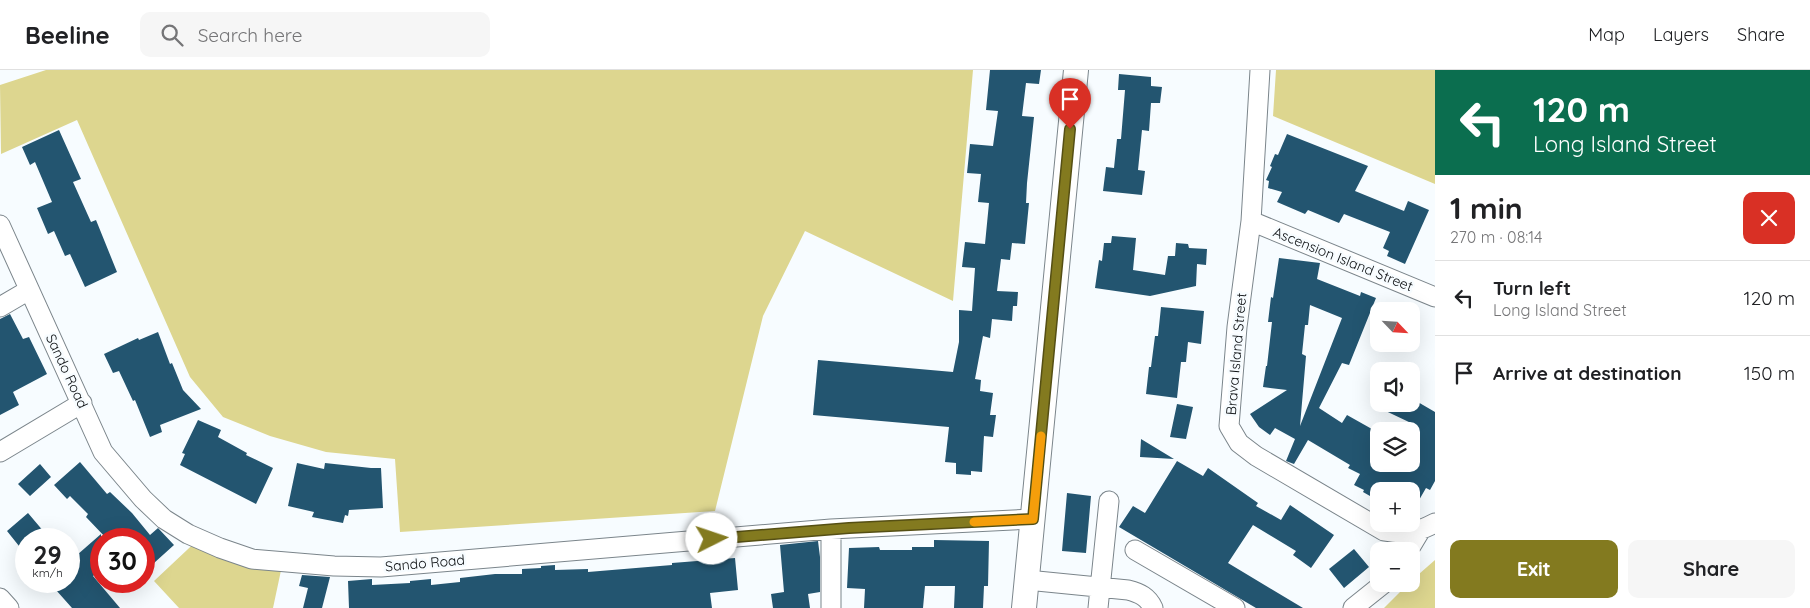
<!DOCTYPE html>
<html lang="en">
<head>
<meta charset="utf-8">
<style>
	:root { --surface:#fff; --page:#f6f6f6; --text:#202124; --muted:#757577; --line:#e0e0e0; --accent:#837a1f }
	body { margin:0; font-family:Quicksand,sans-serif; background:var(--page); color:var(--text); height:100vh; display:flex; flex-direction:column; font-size:19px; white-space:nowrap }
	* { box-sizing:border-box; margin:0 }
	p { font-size:16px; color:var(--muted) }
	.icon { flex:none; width:28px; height:28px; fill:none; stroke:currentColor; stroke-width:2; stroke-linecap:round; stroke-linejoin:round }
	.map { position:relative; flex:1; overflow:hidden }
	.drawer { display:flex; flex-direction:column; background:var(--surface); width:375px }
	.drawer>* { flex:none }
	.guide { background:#0b6e4f; color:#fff; overflow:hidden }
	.needle { width:32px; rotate:115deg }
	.controls { position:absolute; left:1370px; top:232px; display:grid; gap:10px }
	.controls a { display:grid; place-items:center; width:50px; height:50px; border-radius:10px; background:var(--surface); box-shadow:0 5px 20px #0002; font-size:25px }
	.speed { position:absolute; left:15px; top:458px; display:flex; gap:10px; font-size:25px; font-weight:700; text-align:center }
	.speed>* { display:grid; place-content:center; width:65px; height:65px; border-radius:50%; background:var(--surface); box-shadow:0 5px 20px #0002; line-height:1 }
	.speed small { font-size:12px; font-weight:400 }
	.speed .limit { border:8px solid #d22; background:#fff; color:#111 }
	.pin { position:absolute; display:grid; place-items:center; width:42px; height:42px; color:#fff; margin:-51px -21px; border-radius:50% 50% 50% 0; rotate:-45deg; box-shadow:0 0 5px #0007 }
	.pin .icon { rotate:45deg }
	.me { position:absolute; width:55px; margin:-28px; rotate:86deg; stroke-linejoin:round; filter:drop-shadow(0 0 4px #0008) }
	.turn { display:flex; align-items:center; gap:18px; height:105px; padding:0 15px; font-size:22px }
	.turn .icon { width:65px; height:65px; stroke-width:2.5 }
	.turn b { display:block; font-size:35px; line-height:42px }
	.round { display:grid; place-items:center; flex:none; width:52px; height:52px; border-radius:10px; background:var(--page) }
	.head { display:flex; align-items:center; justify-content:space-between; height:85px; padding:0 15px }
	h1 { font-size:30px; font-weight:800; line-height:38px }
	.action { display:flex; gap:10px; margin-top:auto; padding:10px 15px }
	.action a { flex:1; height:58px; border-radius:10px; background:var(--accent); color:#fff; font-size:20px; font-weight:800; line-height:58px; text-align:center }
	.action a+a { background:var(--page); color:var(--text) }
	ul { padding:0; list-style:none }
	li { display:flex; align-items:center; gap:15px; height:75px; padding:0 15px; border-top:1px solid var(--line) }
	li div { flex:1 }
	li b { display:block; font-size:19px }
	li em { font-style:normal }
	header { display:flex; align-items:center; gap:30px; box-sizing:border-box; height:70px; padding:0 25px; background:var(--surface); border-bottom:1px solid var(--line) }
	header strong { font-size:24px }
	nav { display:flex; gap:28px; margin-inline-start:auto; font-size:18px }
	.search { width:350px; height:45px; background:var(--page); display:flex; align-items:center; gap:12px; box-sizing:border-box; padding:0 18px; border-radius:10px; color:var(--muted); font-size:19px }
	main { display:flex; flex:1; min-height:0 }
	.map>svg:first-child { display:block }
	.green { fill:#ddd68f }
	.building { fill:#235570; fill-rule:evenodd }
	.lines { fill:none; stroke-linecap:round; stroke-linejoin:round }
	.minor-casing { stroke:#7b858b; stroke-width:21 }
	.tertiary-casing { stroke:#7b858b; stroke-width:26 }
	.minor { stroke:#fff; stroke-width:19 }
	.tertiary { stroke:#fff; stroke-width:24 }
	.route-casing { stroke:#554f14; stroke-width:12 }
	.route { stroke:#837a1f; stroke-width:9 }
	.slow { stroke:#f59e0b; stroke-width:9 }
	.labels { text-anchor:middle; stroke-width:5; stroke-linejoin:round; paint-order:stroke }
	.street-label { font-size:14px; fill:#090c0f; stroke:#f7fcff }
</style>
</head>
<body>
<header>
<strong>Beeline</strong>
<div class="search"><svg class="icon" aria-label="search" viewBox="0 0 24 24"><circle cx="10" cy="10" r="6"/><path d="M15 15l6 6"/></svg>Search here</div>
<nav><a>Map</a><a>Layers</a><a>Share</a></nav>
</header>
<main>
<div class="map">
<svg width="1435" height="538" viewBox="0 0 1435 538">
	<rect width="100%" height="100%" fill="#f7fcff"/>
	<!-- green -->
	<path class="green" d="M 46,0 L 973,0 L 953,231 L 805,161 L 763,246 L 715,441 L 400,462 L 395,389 L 326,382 L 270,366 L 223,347 L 190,307 L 77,50 L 1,84 L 0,15 Z
		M 1276,0 L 1435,0 L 1435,114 L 1273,46 Z
		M 204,464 L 283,491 L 273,538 L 179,538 L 154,511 Z
		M 1435,490 L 1435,538 L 1384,538 L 1408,514 L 1411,514 L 1411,511 Z"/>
	<!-- building -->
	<path class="building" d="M 990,0 L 1041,0 L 1039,14 L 1026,13 L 1022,46 L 1034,47 L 1027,113 L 1026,133 L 1029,133 L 1025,174 L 1012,173 L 1010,190 L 1001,189 L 997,221 L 1018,222 L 1017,236 L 1013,236 L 1012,251 L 992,249 L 990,268 L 983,266 L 975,309 L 981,310 L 980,321 L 993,323 L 990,345 L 996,345 L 993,367 L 984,366 L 982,402 L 971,401 L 971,405 L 956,404 L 956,393 L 945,392 L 949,357 L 813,345 L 818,290 L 953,302 L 959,272 L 959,240 L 972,241 L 975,198 L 962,197 L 965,172 L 985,174 L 989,133 L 978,132 L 981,104 L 967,103 L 970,74 L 993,76 L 998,41 L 986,40 Z
		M 1119,4 L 1151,7 L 1151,16 L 1162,17 L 1160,33 L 1151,33 L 1149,61 L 1142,60 L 1138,100 L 1145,101 L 1142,125 L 1103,121 L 1106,97 L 1114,98 L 1117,69 L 1121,69 L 1125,20 L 1118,20 Z
		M 59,60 L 81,109 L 73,112 L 91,152 L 96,150 L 117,202 L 85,217 L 70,184 L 65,186 L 54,161 L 48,164 L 37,138 L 52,132 L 35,92 L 30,95 L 22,77 Z
		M 1287,64 L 1368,96 L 1355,121 L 1404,141 L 1408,131 L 1429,140 L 1405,194 L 1387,186 L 1389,181 L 1383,178 L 1390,162 L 1344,144 L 1339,153 L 1308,140 L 1305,144 L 1277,132 L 1282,122 L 1268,118 L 1269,111 L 1266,110 L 1272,97 L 1270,96 L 1275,84 L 1278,85 Z
		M 1112,166 L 1136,168 L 1133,200 L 1165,205 L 1168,186 L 1175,186 L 1176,173 L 1188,174 L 1189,178 L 1207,179 L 1206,195 L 1197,194 L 1196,216 L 1150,226 L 1095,218 L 1099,190 L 1102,191 L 1104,173 L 1111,173 Z
		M 1279,188 L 1320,193 L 1317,209 L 1360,226 L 1361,222 L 1376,228 L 1349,295 L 1342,293 L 1319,338 L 1342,353 L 1347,345 L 1379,363 L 1379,394 L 1411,394 L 1411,353 L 1371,334 L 1411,334 L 1411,328 L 1435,342 L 1435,411 L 1430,420 L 1426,418 L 1411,444 L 1411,421 L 1395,421 L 1385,415 L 1382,421 L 1379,421 L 1377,430 L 1363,422 L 1364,420 L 1354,415 L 1360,404 L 1348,398 L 1350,395 L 1308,370 L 1294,394 L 1286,391 L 1295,369 L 1275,358 L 1270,365 L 1259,357 L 1250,344 L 1287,320 L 1263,317 L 1266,296 L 1267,296 L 1272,252 L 1268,252 L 1271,227 L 1273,228 ZM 1310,235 L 1342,248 L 1300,356 L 1306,286 L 1302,284 L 1305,255 L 1308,255 Z
		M 1161,237 L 1204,241 L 1201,274 L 1188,272 L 1186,292 L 1181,292 L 1177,328 L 1146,324 L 1149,297 L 1151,297 L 1155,266 L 1158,266 Z
		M 10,244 L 23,269 L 29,267 L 47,304 L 13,322 L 19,335 L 0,345 L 0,249 Z
		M 158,262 L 170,294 L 172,293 L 183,320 L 201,339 L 160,355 L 162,362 L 150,367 L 135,330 L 133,331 L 119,301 L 113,303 L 104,284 L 138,268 L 139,270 Z
		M 1177,334 L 1193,337 L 1186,369 L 1170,367 Z
		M 198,350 L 221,360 L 218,367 L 247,383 L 246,385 L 273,398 L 256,434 L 180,395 L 185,384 L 182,383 Z
		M 1141,369 L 1174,389 L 1140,387 Z
		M 1177,391 L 1203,406 L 1208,398 L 1258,433 L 1256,436 L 1281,450 L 1290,435 L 1334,465 L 1311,498 L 1293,485 L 1296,481 L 1253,455 L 1228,493 L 1303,538 L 1256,538 L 1119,457 L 1133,436 L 1145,443 Z
		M 80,392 L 107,424 L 110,422 L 132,443 L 150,465 L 158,458 L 174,475 L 144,502 L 144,471 L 146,469 L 107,469 L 86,447 L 88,444 L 70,426 L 67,429 L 54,415 Z
		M 297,393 L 324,399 L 325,393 L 371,398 L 381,398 L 383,438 L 349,440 L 348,446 L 345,445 L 343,453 L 312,447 L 314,442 L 288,436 Z
		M 40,394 L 51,407 L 30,426 L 18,414 Z
		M 1067,423 L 1091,426 L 1086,483 L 1062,481 Z
		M 28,443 L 50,469 L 26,469 L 19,476 L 7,461 Z
		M 101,464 L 101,499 L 93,506 L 120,538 L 72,538 L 48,511 L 69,511 L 69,492 Z
		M 934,470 L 989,471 L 988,516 L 984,516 L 983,538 L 954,538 L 955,516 L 925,516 L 923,538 L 864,538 L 865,519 L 847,518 L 849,478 L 879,477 L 880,480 L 912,480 L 912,477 L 934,477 Z
		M 818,471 L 820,487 L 820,522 L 808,524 L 810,538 L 773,538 L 771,524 L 784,522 L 780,475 Z
		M 1354,479 L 1369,497 L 1344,518 L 1329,499 Z
		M 735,488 L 738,520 L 710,523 L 712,538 L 349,538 L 348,511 L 372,509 L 372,515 L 410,513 L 410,511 L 431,509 L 431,515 L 460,512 L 460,508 L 495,504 L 522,504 L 522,499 L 541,498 L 541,496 L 555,495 L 555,500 L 588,499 L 588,502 L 672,495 L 672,493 Z
		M 302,505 L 330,507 L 322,538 L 303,538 L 308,518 L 299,516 Z"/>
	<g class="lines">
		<!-- minor casing -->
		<g class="minor-casing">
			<path id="minor" d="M 1260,0 L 1251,151 L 1237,257 L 1229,356 L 1239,373 L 1256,386 L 1384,461 C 1405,465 1416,463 1435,453
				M 1251,151 L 1435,227
				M 0,155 L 103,382 L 143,429 L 164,449 L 188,464 L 220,478 L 252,489 L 334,496 L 381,497 L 831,459 L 1033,449
				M 0,237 L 29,220
				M 0,382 L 82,333
				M 831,459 L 831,538
				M 1135,480 L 1235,538
				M 1408,481 L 1420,461
				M 1027,510 L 1128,520 C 1140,523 1148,527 1153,538
				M 0,528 L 9,538
				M 1098,538 L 1109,431
				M 1353,538 L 1383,514"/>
		</g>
		<!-- tertiary casing -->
		<g class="tertiary-casing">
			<path id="tertiary" d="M 1024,538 L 1076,0"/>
		</g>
		<!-- minor -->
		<use href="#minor" class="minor"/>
		<!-- tertiary -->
		<use href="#tertiary" class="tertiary"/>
	</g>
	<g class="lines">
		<!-- route casing -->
		<g class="route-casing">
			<path id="route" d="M 712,469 L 849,458 L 1033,449 L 1070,59"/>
		</g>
		<!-- route -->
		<use href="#route" class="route"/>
		<!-- slow -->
		<path class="slow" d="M 974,452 L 1033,449 L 1041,366"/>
	</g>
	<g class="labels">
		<!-- street labels -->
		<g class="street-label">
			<text transform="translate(1343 189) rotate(22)" y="5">Ascension Island Street</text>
			<text transform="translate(1236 284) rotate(-85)" y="5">Brava Island Street</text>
			<text transform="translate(67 301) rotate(65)" y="5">Sando Road</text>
			<text transform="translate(425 493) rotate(-5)" y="5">Sando Road</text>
		</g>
	</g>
</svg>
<div class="controls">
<a><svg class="needle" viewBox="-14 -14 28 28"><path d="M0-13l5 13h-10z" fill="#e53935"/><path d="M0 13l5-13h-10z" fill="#757577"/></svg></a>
<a><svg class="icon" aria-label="sound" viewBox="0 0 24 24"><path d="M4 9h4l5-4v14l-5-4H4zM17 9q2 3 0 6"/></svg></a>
<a><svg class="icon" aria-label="layers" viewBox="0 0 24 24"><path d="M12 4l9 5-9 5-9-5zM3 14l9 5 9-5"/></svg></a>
<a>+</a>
<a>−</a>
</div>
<div class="speed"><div>29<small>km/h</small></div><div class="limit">30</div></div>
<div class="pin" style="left:1070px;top:59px;background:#d93025"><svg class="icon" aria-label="arrive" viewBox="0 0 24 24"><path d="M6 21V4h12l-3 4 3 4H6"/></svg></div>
<svg class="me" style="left:712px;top:469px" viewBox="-20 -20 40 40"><circle r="19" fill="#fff"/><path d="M0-13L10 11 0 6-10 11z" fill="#837a1f"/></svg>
</div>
<section class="drawer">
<div class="guide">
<div class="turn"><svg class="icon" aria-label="left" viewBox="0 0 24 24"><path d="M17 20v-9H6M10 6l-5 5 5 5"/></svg><div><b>120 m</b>Long Island Street</div></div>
</div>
<div class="head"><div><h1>1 min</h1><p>270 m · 08:14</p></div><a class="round" style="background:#d93025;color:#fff"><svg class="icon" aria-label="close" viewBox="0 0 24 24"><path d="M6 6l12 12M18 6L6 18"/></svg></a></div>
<ul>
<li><svg class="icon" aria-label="left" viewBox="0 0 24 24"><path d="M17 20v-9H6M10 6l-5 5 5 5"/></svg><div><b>Turn left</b><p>Long Island Street</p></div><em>120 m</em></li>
<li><svg class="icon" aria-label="arrive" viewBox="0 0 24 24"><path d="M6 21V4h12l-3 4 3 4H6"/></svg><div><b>Arrive at destination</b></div><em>150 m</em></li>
</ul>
<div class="action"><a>Exit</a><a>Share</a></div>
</section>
</main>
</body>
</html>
